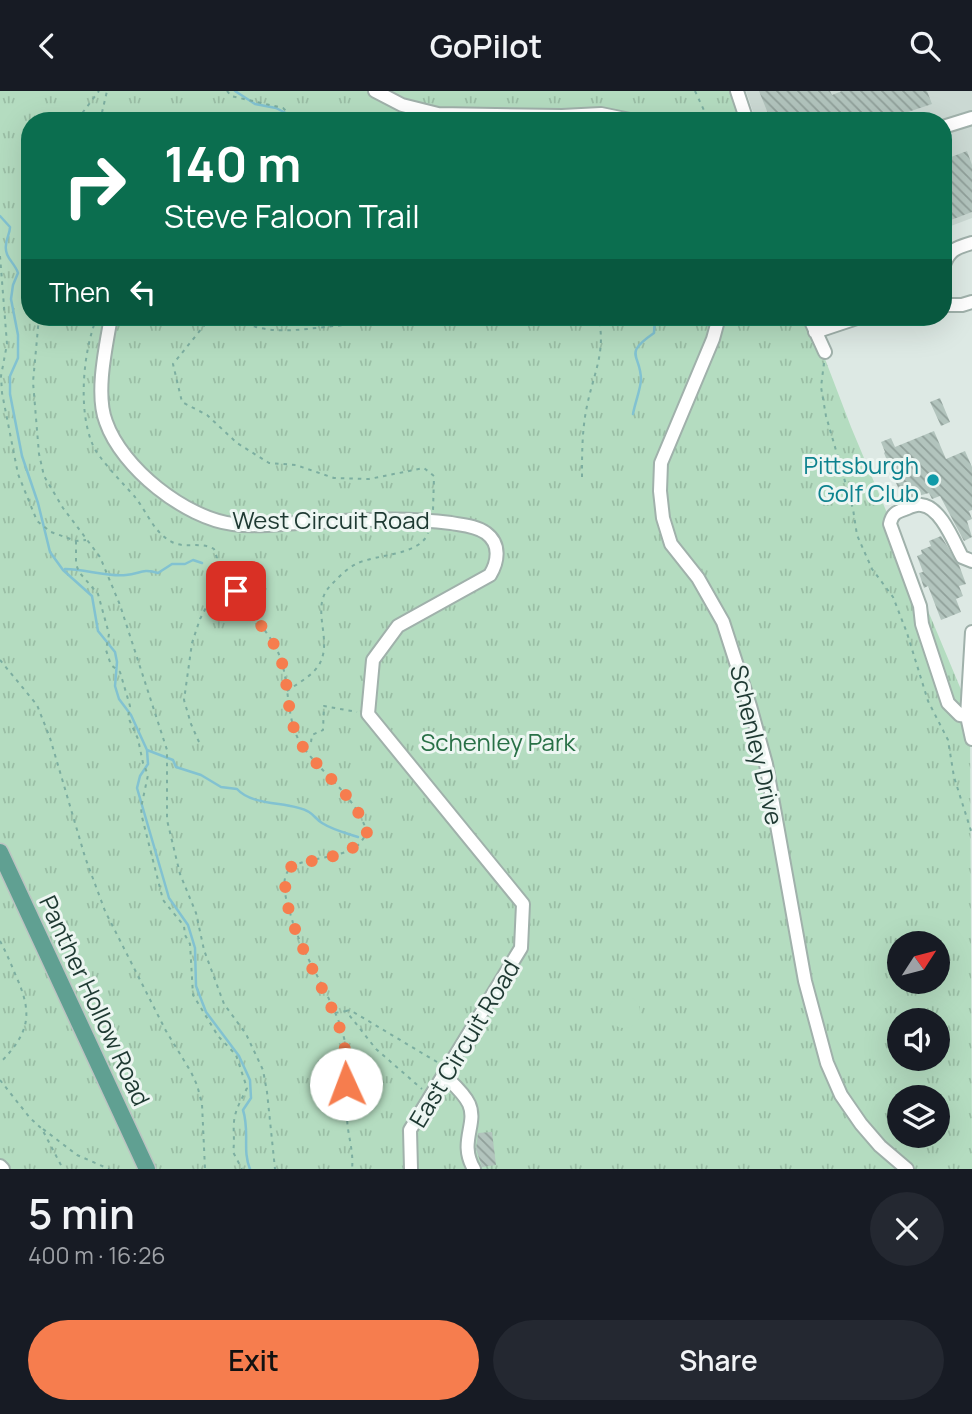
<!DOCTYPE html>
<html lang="en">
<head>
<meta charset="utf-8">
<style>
	:root { --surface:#171b24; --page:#242831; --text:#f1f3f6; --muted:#9ea1a6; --accent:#f67d4e }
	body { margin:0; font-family:Manrope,sans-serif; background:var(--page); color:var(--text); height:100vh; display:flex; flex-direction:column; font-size:26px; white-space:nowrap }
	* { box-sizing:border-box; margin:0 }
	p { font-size:23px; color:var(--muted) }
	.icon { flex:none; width:38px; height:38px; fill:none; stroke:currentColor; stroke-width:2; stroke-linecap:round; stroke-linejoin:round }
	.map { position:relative; height:1078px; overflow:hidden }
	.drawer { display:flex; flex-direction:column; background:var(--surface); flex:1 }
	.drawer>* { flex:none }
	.hud { position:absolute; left:21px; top:21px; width:931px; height:214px; border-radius:28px; box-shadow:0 7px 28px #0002; background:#0b6e4f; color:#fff; overflow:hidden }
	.needle { width:46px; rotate:54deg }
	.buttons { position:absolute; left:887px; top:840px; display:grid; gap:14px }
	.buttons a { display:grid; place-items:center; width:63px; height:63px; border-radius:50%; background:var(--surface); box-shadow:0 7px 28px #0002; font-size:35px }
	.pin { position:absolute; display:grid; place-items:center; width:60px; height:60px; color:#fff; margin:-30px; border-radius:14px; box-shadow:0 4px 10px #0006 }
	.me { position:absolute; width:77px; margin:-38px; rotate:358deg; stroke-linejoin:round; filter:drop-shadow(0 0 5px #0008) }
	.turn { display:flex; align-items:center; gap:24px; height:147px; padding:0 28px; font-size:32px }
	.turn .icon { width:91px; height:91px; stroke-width:2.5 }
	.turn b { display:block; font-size:49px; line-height:60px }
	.then { display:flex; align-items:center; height:66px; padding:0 28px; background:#0003; gap:14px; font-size:26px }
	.round { display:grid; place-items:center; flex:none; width:74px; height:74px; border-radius:37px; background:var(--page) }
	.head { display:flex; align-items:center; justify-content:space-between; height:119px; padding:0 28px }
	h1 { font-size:42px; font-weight:600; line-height:52px }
	.action { display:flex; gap:14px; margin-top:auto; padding:14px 28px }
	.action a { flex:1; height:80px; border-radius:42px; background:var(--accent); color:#111; font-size:28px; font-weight:600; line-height:80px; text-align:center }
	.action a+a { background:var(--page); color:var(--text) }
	header { display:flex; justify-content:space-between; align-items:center; height:91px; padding:0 28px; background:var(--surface); font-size:32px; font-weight:600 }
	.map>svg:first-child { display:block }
	.built { fill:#cbd9d3 }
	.park { fill:url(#park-tufts); fill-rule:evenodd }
	.pitch { fill:#b4dcc0 }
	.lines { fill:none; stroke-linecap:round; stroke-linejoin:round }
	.stream { stroke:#82c2d1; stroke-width:2.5 }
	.building { fill:url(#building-back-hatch) }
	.minor-casing { stroke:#a0b1ab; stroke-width:16 }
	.major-casing { stroke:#bcc4c2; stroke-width:19 }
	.path { stroke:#7caea0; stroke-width:2; stroke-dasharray:3.5 5; stroke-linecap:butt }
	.minor { stroke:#fff; stroke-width:12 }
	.major { stroke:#60a092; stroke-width:16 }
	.route { stroke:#f67d4e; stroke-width:12; stroke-dasharray:0 21.6 }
	.culture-dot { fill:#0f9aa8; stroke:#edf6f2; stroke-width:2.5 }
	.labels { text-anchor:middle; stroke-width:6; stroke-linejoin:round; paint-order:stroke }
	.culture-label { font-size:24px; fill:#0d838f; stroke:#edf6f2; text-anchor:end }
	.street-label { font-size:24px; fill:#1e3932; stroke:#edf6f2 }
	.park-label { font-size:24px; fill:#287046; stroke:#edf6f2 }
</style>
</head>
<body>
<header><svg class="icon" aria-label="back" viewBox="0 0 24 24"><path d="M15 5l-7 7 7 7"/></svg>GoPilot<svg class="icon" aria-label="search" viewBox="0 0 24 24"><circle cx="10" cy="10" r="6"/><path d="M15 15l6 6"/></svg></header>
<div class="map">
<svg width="972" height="1078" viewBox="0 0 972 1078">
	<defs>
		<pattern id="park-tufts" width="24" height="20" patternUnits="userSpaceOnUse" patternTransform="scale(1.75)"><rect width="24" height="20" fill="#b4dcc0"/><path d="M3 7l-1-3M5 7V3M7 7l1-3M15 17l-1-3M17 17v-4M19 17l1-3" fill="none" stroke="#9abea5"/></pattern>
		<pattern id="building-back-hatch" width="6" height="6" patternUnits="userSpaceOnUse" patternTransform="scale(1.75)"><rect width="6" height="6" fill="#b2c4bd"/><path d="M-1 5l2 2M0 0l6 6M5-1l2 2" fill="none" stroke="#90a09a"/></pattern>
	</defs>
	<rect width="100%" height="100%" fill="#dde9e4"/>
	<!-- built -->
	<path class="built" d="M 746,0 L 972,0 L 972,127 L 943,138 L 943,30 L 756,30 Z"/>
	<!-- park -->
	<path class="park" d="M 0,0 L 731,0 L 742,30 L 30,30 L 30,226 L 809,226 L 851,336 L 970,620 L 972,1078 L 0,1078 ZM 900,852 L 938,852 L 938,891 L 900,891 ZM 900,929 L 938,929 L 938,968 L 900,968 ZM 900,1006 L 938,1006 L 938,1045 L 900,1045 Z"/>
	<!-- pitch -->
	<path class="pitch" d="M608 921a16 16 0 1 1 32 0a16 16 0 1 1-32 0Z"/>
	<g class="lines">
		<!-- stream -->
		<path class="stream" d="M 235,0 L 255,13 L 276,17 L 301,30
			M 0,125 L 10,136 C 10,143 6,148 6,154 C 4,166 15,172 18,182 L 13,194 L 11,208 L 18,244 L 18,267 L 10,285 L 10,303 L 22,365 L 38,412 L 50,461 L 63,479 L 92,505 L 98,540 L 115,561 L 117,571 L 115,595 L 119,608 L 131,624 L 147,659 L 148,673 L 140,685 L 137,697 L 169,807 L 188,834 L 195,857 L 196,895 L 206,921 L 239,965 L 250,989 L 251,1007 L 243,1019 C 250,1041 242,1059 250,1078
			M 633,323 C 635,312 640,300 641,289 C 641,263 622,264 654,242 L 655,226
			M 65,478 C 85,478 107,486 126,484 C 140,483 142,477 158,482 L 172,473 L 185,473 L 193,469 L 202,472
			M 147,659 L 173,669 L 176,676 L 201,684 L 221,696 L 237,698 C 253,716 291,710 309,721 C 314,724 317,729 322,732 C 333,739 346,742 358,746"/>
	</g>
	<!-- building -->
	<path class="building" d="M 759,0 L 830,0 L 832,4 L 842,0 L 927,0 L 932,13 L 881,30 L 771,30 Z
		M 967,60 L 972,74 L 972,121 L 943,132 L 943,69 Z
		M 940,307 L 950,331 L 941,335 L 930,311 Z
		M 934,340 L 946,368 L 965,360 L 972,376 L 972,419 L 969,420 L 972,428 L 967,430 L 972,446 L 964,450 L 940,405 L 932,408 L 929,402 L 903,409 L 884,362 L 885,361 L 881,351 L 891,347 L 895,356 Z
		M 941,445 L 959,474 L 966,493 L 959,495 L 963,505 L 956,508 L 961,521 L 941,529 L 928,495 L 924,497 L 919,482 L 923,481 L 917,465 L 922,463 L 921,459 L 931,455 L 929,450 Z
		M 492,1041 L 496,1074 L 482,1076 L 476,1058 L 478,1042 Z"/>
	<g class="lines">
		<!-- minor casing -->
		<g class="minor-casing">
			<path id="minor" d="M 375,0 L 402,14 L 438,23 L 562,25 L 601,23 L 635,30
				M 737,0 L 747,30
				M 943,36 L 972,27
				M 943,176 C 949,159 955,157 972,152
				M 943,214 L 962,214 L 972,211
				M 111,226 C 106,255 95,303 106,331 C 122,377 185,427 233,433 C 254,436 277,433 297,432 C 348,430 400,425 451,432 C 462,434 477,435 486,442 C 501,453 498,471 490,484 L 398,535 L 373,569 L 368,623 L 523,813 L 521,857 L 410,1039 L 411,1078
				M 719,226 L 713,248 L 661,372 L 660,400 L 663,427 L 671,453 L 698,487 L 723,531 L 750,615 L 766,673 L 805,890 L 827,972 L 841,1004 L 861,1033 L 880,1055 L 907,1078
				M 809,226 L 825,261
				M 815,241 L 860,226
				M 972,541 L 967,625 L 972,648
				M 967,625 L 960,624 L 948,612 L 922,533 L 920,515 L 890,433 C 892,423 896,421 905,418 C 910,416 916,413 921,414 C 940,415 954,451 962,466 L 972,470
				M 444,984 C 452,992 464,1002 469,1013 C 478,1033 458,1051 474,1078
				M 0,1075 L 3,1078"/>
		</g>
		<!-- major casing -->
		<g class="major-casing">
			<path id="major" d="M 0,761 L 147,1078"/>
		</g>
		<!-- path -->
		<path class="path" d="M 227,0 L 231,5 L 283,17 L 297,30
			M 695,0 L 709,30
			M 80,30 L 83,21 L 99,0
			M 100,30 L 107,0
			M 0,165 L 7,253 L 1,285 L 2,302 L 18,383 L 37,430 L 51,441 L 76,450 L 86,449
			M 39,226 L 33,291 L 39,363 L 44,385 L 63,417 L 100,466 L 120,514 L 167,659 L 167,729 L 180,783 L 196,822 L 204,859 L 224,913 L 246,943 L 263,979 L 267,1001 L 275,1078
			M 97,226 C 83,260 78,318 92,352 C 98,368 124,393 135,406 C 147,421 154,442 172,451 C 185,458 200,450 214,458 L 217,467 L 216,475 L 208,500 L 211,506 C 221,506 226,499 236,500 C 241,507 246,515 251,522 C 264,538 276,552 282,572 C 290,599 286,632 303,656 C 324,685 357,706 367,742 C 364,746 361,752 357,755 C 339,769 297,766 288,780 C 279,793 289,817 293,832 C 308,878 345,921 348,971 C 349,989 346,1007 347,1025 C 347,1043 354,1059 352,1078
			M 211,226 L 173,273 L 182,311 L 207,324 L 237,352 L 269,372 L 296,374 L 334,387 L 369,388 L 424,377 L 434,385 L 433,420
			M 221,226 C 238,230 257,238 274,239 C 305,241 336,232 367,234 L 373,226
			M 558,229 L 564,226
			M 824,272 L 821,296 L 826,325 L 853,418 L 857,444 L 872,478 L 893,506 L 907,542 L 928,610 L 948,649 L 954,686 L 972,743
			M 582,386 C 582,362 582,338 587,315 C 593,284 607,259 598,226
			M 76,450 L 76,473 L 79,481 L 98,503 L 109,543 L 106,559 L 111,574 L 120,581 L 130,615 L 128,626 L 138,648 L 143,672 L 148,684 L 141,717 L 142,726 L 163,809 L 184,835 L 185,844 L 190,853 L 193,904 L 218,945 L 236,964 L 247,997 C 242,1008 235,1018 234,1031 C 233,1041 235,1050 233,1061 L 242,1078
			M 0,569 L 37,614 L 50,647 L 85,766 L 105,820 L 166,940 L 191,981 L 197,994 L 202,1013 L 205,1078
			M 287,600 C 298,592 314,584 320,572 C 333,547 309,516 331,494 C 338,487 346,478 356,473 C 375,463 420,465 428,442
			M 199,651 L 191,633 L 184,609 L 192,552 L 200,528 L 211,507
			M 305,657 L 311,651 L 312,644 L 323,639 L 324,615 L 357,621
			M 0,850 C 6,861 11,873 16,885 C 33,923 30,941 0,972
			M 346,920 L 350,919 L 437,971
			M 335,922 L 346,920 L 376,958 L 422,998
			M 0,989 L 30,1027 L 42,1038 L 63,1078
			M 43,1038 L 77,1064 L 109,1078"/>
		<!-- minor -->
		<use href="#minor" class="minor"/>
		<!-- major -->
		<use href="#major" class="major"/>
	</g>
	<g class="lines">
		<!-- route -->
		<path class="route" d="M 236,500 C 241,507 246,515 251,522 C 264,538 276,552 282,572 C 290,599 286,632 303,656 C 324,685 357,706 367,742 L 357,755 L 334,765 L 293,774 C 264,800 325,898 337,929 C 345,951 348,970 346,993"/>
	</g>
	<!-- markers -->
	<circle class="culture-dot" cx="933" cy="389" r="7"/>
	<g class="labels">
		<!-- culture labels -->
		<g class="culture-label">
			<text x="919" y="383">Pittsburgh<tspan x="919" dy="28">Golf Club</tspan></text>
		</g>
		<!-- street labels -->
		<g class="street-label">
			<text x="331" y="438">West Circuit Road</text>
			<text transform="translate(756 654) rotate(77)" y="8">Schenley Drive</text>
			<text transform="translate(94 910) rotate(65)" y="8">Panther Hollow Road</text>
			<text transform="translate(465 953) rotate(-59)" y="8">East Circuit Road</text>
		</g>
		<!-- park labels -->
		<g class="park-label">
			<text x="498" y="660">Schenley Park</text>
		</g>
	</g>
</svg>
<div class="buttons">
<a><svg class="needle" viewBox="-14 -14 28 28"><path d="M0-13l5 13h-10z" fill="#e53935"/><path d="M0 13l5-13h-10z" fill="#9ea1a6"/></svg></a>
<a><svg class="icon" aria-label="sound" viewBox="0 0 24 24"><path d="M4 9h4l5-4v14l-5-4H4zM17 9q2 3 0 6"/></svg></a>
<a><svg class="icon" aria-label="layers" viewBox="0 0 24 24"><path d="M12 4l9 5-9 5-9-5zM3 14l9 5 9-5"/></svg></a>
</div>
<div class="pin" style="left:236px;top:500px;background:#d93025"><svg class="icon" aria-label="arrive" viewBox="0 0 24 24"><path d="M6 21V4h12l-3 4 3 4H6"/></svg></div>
<svg class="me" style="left:346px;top:993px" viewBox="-20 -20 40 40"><circle r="19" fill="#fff"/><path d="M0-13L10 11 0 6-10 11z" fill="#f67d4e"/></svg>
<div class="hud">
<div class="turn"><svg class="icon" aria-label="right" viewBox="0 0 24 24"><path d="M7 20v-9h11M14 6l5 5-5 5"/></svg><div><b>140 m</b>Steve Faloon Trail</div></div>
<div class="then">Then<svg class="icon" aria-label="left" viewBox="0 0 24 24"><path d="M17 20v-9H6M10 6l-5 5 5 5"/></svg></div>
</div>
</div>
<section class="drawer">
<div class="head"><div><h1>5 min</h1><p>400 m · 16:26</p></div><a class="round"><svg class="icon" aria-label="close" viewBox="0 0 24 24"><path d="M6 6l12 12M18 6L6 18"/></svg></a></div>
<div class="action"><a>Exit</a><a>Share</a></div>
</section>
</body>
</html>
